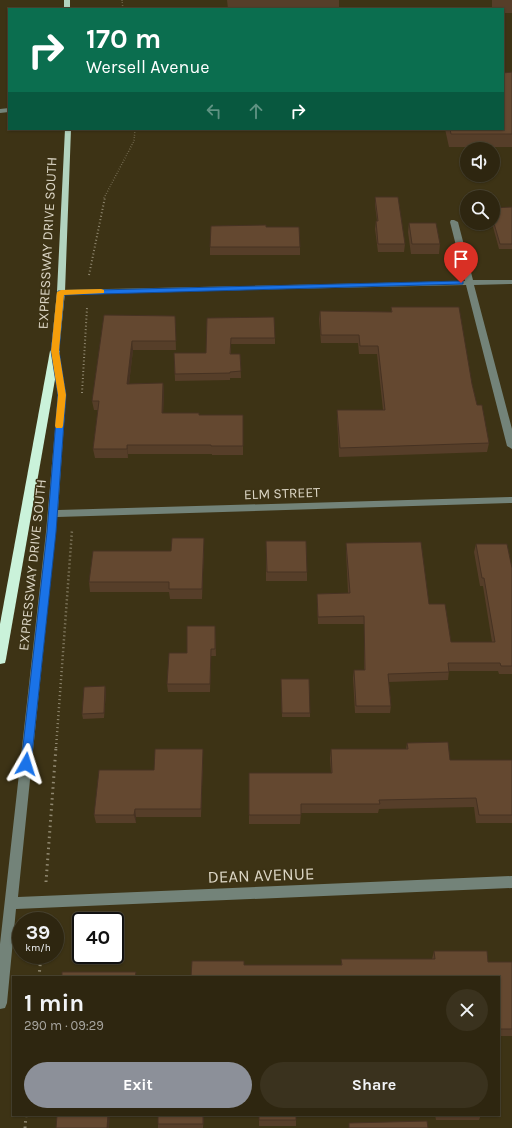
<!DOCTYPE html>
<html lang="en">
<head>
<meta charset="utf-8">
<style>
	:root { --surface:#2e2610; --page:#3a321e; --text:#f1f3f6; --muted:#a7a59f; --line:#494330; --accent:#8c9099 }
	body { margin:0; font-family:Karla,sans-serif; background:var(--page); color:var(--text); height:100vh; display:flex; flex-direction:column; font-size:15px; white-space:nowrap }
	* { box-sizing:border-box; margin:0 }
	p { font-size:13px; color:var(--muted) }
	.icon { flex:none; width:22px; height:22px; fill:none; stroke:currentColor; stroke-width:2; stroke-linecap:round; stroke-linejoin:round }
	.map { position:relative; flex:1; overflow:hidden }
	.side { position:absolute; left:12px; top:976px; width:488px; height:140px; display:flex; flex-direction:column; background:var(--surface); border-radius:0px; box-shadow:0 1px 3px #0004,0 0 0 1px var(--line) }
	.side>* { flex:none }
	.banner { position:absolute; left:8px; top:8px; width:496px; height:122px; border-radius:0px; box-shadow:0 1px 3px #0004,0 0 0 1px var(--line); background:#0b6e4f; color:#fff; overflow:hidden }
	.controls { position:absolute; left:460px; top:142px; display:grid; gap:8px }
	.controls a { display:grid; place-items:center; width:40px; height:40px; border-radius:50%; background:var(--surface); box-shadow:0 1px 3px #0004,0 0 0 1px var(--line); font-size:20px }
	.speed { position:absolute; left:12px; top:912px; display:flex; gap:8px; font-size:20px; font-weight:700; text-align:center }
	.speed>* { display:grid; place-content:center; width:52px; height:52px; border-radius:50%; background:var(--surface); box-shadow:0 1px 3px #0004,0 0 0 1px var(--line); line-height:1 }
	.speed small { font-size:10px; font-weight:400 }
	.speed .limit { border:2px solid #111; border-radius:6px; background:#fff; color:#111 }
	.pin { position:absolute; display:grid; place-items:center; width:34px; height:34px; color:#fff; margin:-41px -17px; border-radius:50% 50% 50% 0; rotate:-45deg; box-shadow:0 0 4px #0007 }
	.pin .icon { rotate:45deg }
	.me { position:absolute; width:44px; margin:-22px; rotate:6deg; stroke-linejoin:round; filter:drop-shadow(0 0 3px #0008) }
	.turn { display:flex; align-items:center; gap:14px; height:84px; padding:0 12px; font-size:18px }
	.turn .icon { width:52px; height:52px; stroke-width:2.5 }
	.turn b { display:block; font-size:28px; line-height:34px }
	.lanes { display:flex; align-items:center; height:38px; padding:0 12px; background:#0003; justify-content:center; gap:20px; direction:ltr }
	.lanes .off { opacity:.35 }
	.round { display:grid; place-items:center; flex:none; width:42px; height:42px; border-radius:21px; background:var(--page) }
	.head { display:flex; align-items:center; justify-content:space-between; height:68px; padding:0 12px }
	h1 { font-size:24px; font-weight:700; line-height:30px }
	.action { display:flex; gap:8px; margin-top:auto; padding:8px 12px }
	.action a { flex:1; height:46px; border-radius:24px; background:var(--accent); color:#fff; font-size:16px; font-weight:700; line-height:46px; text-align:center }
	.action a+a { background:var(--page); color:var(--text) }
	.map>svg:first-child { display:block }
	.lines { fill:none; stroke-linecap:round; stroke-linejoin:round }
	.path-far3 { stroke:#918971; stroke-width:1.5; stroke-dasharray:0.5 2; stroke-linecap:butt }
	.path-far2 { stroke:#918971; stroke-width:2; stroke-dasharray:1 2.5; stroke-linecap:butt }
	.path-far1 { stroke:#918971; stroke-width:2.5; stroke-dasharray:1 3; stroke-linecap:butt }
	.path { stroke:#918971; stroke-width:3; stroke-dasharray:1.5 4; stroke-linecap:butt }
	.minor { fill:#738379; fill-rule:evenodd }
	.major { fill:#b2d3bf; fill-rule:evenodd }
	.highway { fill:#caf2da; fill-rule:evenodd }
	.wall { fill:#563e29 }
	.shaded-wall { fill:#463222 }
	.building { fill:#644830; stroke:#463222 }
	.route { fill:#1a73e8; stroke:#114b97 }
	.slow { fill:#f59e0b }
	.labels { text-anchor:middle; stroke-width:3; stroke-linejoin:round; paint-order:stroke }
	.street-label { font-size:14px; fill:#dcd6c5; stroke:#3d3315 }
	.near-street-label { font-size:17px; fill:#dcd6c5; stroke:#3d3315 }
</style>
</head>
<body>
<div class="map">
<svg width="512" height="1128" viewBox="0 0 512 1128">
	<rect width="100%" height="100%" fill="#3d3315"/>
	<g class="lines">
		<!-- path-far3 -->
		<path class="path-far3" d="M 122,0 L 123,9
			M 104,198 L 134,141 L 135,129"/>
		<!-- path-far2 -->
		<path class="path-far2" d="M 89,275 L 105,197
			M 82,393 L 87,308"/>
		<!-- path-far1 -->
		<path class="path-far1" d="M 56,748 L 72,530"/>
		<!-- path -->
		<path class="path" d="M 46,882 L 56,747
			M 39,977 L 41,955
			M 25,1128 L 26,1115"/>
		<!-- minor -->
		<path class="minor" d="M 9,108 L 9,112 L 0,113 L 0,109 Z
			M 451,220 L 454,220 L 458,222 L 473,280 L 512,280 L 512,284 L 474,285 L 512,429 L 512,449 L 507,446 L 466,285 L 61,294 L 57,292 L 61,290 L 465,281 L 450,222 Z
			M 55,349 L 59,352 L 66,395 L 58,510 L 512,497 L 512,503 L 57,517 L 18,897 L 512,876 L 512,888 L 16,909 L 7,1003 L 5,1008 L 0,1009 L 0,944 L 46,532 L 58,395 L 51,352 Z"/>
		<!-- major -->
		<path class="major" d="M 64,0 L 70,0 L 70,9 L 64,9 Z
			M 65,129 L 71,129 L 65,292 L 59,351 L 55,354 L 51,351 L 57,292 Z"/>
		<!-- highway -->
		<path class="highway" d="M 55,348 L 60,351 L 6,659 L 5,663 L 0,664 L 0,624 L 50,351 Z"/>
	</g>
	<!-- wall -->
	<path class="wall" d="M 227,0 L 339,0 L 339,9 L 228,9 Z
		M 492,0 L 512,0 L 512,13 L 503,13 L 503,9 L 492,9 Z
		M 512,72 L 512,147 L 449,147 L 445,129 L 503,129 Z
		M 375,197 L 405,244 L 404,252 L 378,252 L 375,229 L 376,221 L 377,221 L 375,205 Z
		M 512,207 L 512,249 L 499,249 L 492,223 L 493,223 L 493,208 Z
		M 409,223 L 440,244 L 439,254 L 411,254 L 408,232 Z
		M 266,227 L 300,247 L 300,255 L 210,255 L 210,247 Z
		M 391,307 L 472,384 L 477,405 L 489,443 L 487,452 L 339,457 L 337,418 L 337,410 L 383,410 L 377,354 L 359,354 L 358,343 L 321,343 L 319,319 L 320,311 L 391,312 Z
		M 104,315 L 175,316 L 176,350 L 133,350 L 129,384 L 163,383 L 164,392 L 163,413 L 199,415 L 243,415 L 243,455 L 212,455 L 212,454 L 128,454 L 128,458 L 95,458 L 93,449 L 98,410 L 94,410 L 92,401 Z
		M 207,318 L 275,338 L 275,344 L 231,344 L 231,354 L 240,354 L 241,378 L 230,378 L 230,380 L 175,381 L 174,353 L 206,353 Z
		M 204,538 L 204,547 L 202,599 L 170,599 L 169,592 L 90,592 L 89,582 L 171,551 Z
		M 266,541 L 307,572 L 307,581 L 266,581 Z
		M 346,543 L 429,604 L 451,642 L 492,642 L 483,586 L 480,586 L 474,552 L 476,544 L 512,568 L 512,674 L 499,674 L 498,671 L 449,671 L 448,680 L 389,682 L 391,706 L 390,713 L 355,713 L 353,678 L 354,670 L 364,670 L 364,624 L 318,624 L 317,602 L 317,594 L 348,593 L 346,551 Z
		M 215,626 L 216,656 L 211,656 L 210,692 L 168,692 L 167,684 Z
		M 281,679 L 310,713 L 310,717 L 282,717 Z
		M 105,686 L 106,691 L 104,718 L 83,719 L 82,714 Z
		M 407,743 L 450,760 L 512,760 L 512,823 L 476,823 L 474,807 L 379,809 L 378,813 L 301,813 L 300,824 L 249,824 L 249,773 L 331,773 L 330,758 L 331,749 L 406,749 Z
		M 203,749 L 203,758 L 201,817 L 136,817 L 136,823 L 96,823 L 94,815 L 154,770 Z
		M 434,951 L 488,962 L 512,962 L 512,1036 L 499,1036 L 499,977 L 244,965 L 341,965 L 341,959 L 432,959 Z
		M 158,1115 L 204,1115 L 203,1128 L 158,1128 Z
		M 259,1115 L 296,1120 L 296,1126 L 259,1126 Z
		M 435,1115 L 481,1115 L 479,1120 L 436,1120 Z"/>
	<!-- shaded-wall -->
	<path class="shaded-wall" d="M 132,341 L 133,350 L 128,393 L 127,384 Z
		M 163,383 L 164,392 L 163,422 L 162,413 Z
		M 127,445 L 128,454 L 128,458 L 127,449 Z
		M 204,538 L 204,547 L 202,599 L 202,589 Z
		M 105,686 L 106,691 L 104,718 L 104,713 Z
		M 203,749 L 203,758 L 201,817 L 201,809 Z
		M 135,809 L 136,817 L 136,823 L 134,815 Z
		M 108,1115 L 110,1115 L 109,1128 L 107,1128 Z
		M 203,1115 L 204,1115 L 203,1128 Z"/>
	<!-- building -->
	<path class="building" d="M 512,72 L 512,134 L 451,134 L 450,129 L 503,129 L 503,73 Z
		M 375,197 L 398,197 L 405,244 L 378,244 L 376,221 L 378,221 Z
		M 512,207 L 512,244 L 500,244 L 493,220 L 493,208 Z
		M 409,223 L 436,223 L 440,244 L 412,244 Z
		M 266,225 L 266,227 L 299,227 L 300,247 L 210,247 L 211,226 Z
		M 391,307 L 459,307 L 472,384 L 477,405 L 482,405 L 489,443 L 340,448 L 337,410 L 385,410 L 378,346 L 360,346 L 359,335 L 321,335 L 320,311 L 392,312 Z
		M 104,315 L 175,316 L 176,341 L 132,341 L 127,384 L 163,383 L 162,413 L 199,413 L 199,415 L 243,415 L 243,446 L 211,446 L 211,445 L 127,445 L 127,449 L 93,449 L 99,401 L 92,401 Z
		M 274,317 L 275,338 L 231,338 L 230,354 L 240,354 L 241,371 L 230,372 L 230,373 L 175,374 L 174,353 L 206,353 L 207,318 Z
		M 172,538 L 204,538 L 202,589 L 169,589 L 169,582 L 89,582 L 93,551 L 171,551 Z
		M 266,541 L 306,541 L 307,572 L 267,572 Z
		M 421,542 L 429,604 L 445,604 L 451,642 L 495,642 L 484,578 L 482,578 L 476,544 L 507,544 L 512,568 L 512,666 L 501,666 L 500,663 L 448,663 L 449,672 L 388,674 L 391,706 L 356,706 L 354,670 L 365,670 L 364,616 L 318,617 L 317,594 L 350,593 L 346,543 Z
		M 187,626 L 215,626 L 215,649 L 211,649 L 210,684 L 167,684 L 169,653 L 187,653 Z
		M 281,679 L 309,679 L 310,713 L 282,713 Z
		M 105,686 L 104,713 L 82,714 L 84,687 Z
		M 448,742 L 450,760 L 512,760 L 512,815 L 479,815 L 476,798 L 379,800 L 380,804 L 301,804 L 301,815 L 249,815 L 249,773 L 332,773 L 331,749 L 408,749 L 407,743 Z
		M 155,749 L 203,749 L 201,809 L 135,809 L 134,815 L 94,815 L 99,770 L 154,770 Z
		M 434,951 L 487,951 L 488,962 L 512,962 L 512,1029 L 499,1029 L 499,977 L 191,977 L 192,961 L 244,961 L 244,965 L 342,965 L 341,959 L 435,959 Z
		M 62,972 L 136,972 L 135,977 L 62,977 Z
		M 57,1115 L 108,1115 L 107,1128 L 56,1128 Z
		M 158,1115 L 203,1115 L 203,1124 L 158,1124 Z
		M 259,1115 L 296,1115 L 296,1120 L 259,1120 Z
		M 427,1121 L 428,1128 L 349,1128 L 349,1123 Z"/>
	<!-- route -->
	<path class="route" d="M 461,281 L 463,281 L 463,284 L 64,295 L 59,351 L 66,395 L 56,532 L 31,764 L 30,767 L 26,768 L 22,767 L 21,764 L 47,532 L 58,395 L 51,351 L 58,291 Z"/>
	<!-- slow -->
	<path class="slow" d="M 101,289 L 104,290 L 104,293 L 64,295 L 59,351 L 66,395 L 63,426 L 62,428 L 56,428 L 55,426 L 58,395 L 51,351 L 57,292 L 61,290 Z"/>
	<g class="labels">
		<!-- street labels -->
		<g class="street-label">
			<text transform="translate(47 243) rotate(-87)" y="5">EXPRESSWAY DRIVE SOUTH</text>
			<text transform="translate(282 493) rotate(-2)" y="5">ELM STREET</text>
			<text transform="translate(32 565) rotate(-84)" y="5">EXPRESSWAY DRIVE SOUTH</text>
		</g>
		<!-- near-street labels -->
		<g class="near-street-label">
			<text transform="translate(261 875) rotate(-2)" y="6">DEAN AVENUE</text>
		</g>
	</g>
</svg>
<div class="controls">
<a><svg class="icon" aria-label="sound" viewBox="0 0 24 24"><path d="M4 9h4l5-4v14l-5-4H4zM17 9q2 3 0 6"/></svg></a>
<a><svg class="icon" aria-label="search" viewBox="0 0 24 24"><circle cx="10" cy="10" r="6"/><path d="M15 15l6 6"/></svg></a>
</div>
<div class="speed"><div>39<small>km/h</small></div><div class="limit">40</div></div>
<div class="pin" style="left:461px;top:283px;background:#d93025"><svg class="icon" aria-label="arrive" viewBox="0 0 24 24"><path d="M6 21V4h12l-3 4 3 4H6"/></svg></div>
<svg class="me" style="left:26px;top:764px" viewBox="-20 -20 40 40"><path d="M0-17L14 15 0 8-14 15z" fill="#1a73e8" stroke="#fff" stroke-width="4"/></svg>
<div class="banner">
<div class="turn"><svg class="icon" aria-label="right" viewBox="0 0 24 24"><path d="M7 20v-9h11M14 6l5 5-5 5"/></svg><div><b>170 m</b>Wersell Avenue</div></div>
<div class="lanes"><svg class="icon off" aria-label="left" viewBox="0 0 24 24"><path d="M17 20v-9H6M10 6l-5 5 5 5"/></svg><svg class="icon off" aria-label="ahead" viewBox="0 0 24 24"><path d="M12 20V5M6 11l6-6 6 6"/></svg><svg class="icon" aria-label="right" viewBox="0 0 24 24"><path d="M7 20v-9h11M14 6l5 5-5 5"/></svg></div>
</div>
<section class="side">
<div class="head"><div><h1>1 min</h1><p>290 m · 09:29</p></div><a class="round"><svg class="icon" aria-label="close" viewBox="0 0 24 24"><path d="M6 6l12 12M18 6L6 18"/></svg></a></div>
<div class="action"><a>Exit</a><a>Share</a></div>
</section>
</div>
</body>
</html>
